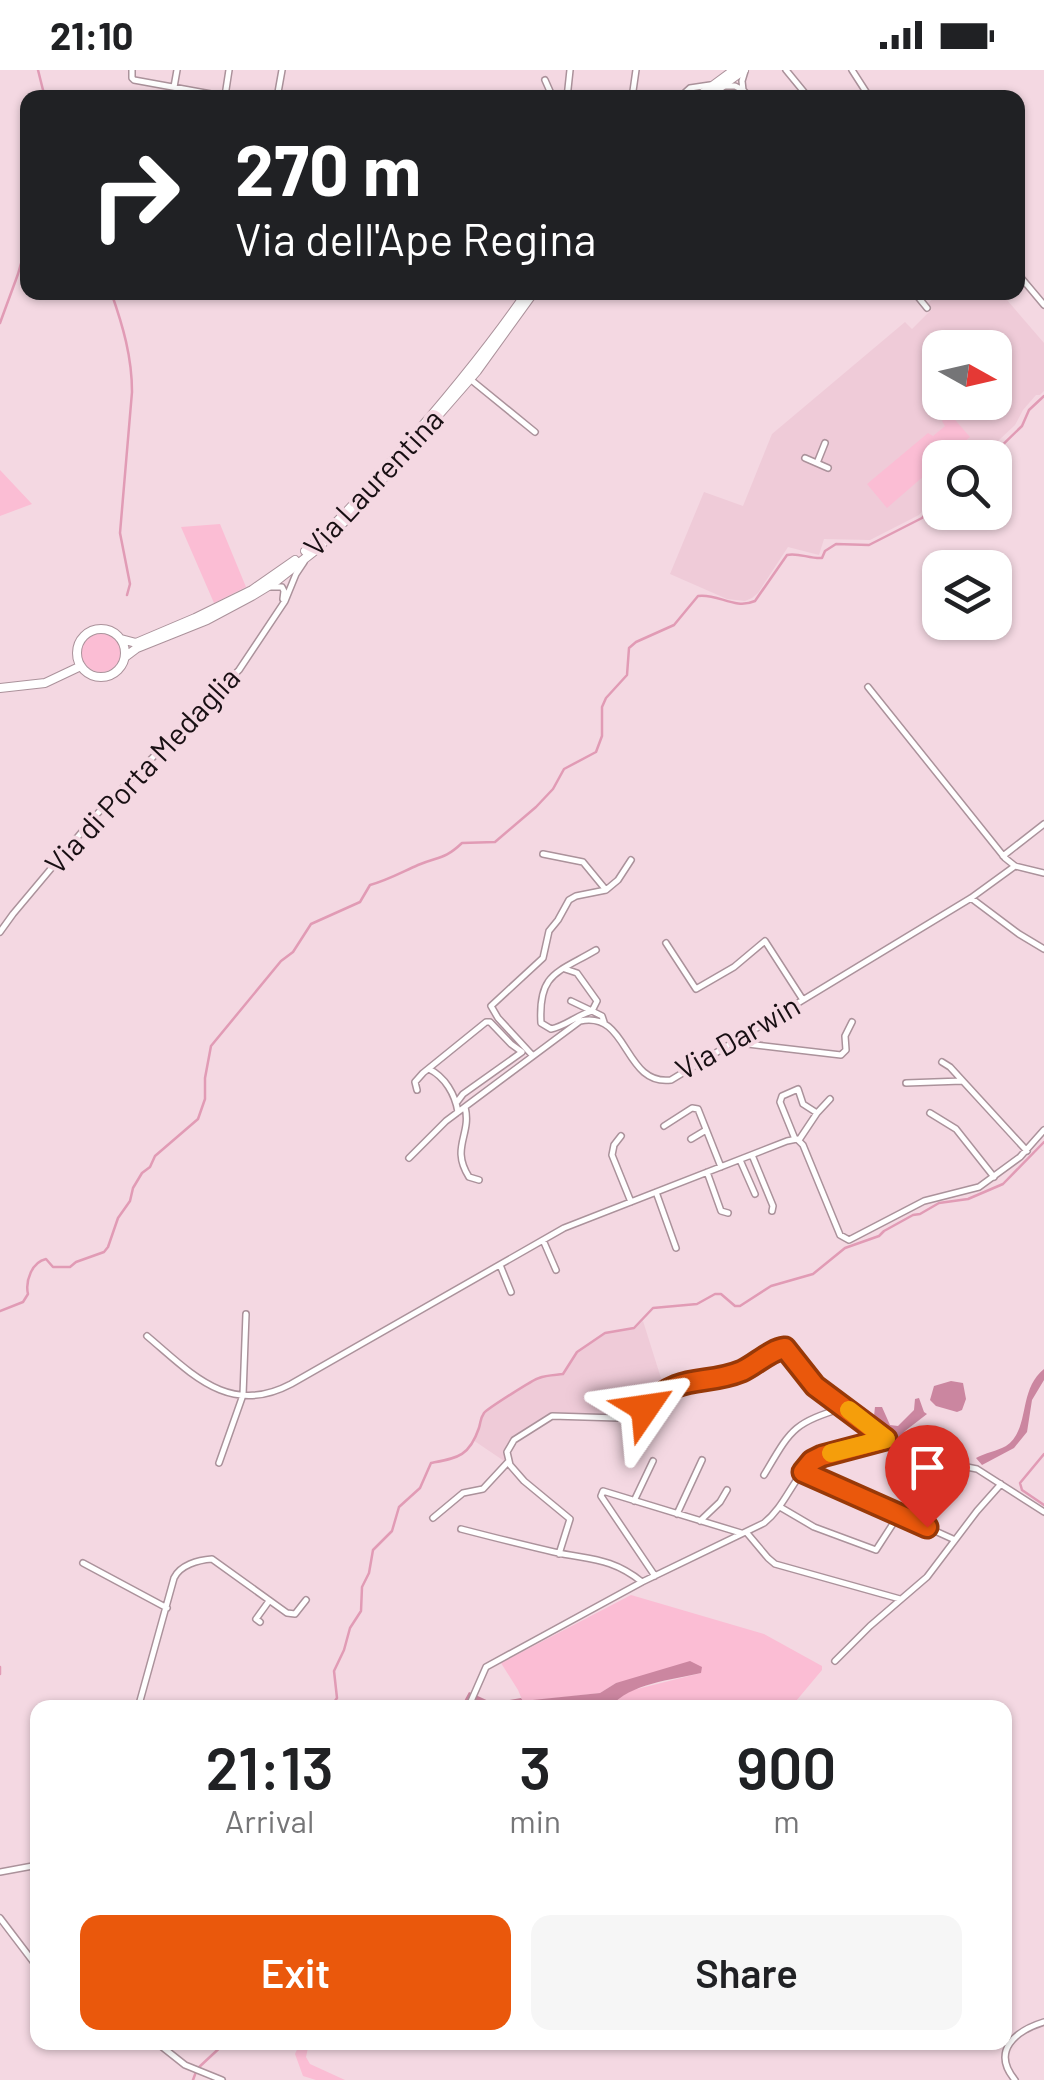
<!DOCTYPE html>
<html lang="en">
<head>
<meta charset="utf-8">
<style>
	:root { --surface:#fff; --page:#f6f6f6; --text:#202124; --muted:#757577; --accent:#ea580c }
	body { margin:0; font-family:Barlow,sans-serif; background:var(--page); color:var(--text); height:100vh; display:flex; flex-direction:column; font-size:38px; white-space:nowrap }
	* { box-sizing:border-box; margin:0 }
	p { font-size:32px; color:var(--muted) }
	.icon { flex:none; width:55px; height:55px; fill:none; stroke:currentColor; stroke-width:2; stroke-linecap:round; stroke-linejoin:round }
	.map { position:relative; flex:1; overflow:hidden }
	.panel { position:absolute; left:30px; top:1630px; width:982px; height:350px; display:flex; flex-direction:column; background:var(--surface); border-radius:20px; box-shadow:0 2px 8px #0004 }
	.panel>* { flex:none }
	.top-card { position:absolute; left:20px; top:20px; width:1005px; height:210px; border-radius:20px; box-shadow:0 2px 8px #0004; background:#202124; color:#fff; overflow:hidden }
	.needle { width:65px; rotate:98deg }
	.controls { position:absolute; left:922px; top:260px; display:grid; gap:20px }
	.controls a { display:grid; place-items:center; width:90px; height:90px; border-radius:20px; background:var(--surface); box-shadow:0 2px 8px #0004; font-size:50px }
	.pin { position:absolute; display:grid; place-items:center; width:85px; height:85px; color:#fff; margin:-102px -42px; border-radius:50% 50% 50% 0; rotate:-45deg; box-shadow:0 0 10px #0007 }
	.pin .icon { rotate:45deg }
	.me { position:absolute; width:110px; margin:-55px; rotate:58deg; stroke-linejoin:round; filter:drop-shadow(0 0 8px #0008) }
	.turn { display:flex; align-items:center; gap:35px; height:210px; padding:0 50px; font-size:45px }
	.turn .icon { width:130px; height:130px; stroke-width:2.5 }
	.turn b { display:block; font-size:70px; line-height:85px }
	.eta { display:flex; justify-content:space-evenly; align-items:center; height:170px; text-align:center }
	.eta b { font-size:60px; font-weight:600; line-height:70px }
	.action { display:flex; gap:20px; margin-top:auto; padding:20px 50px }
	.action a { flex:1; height:115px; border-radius:20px; background:var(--accent); color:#fff; font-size:40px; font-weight:600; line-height:115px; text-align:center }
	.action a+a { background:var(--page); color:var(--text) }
	.status { display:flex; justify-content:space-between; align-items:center; height:70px; padding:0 50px; background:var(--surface); direction:ltr }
	.status svg { height:28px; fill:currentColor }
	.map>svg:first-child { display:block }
	.built { fill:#efcbd8; fill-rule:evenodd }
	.green { fill:#fbbdd4 }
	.forest { fill:#cb86a0 }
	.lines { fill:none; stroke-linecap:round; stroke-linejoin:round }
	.stream { stroke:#e19bb5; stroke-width:2.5 }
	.minor-casing { stroke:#ab929b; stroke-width:8 }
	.major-casing { stroke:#ab929b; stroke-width:10 }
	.minor { stroke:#fff; stroke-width:5 }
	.major { stroke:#fff; stroke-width:8 }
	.route-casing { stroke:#983908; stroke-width:25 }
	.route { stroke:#ea580c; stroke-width:18 }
	.slow { stroke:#f59e0b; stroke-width:18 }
	.labels { text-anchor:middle; stroke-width:8; stroke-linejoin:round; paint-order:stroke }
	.street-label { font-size:30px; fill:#180f13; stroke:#f4d8e2 }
</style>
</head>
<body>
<div class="status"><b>21:10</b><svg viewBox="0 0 49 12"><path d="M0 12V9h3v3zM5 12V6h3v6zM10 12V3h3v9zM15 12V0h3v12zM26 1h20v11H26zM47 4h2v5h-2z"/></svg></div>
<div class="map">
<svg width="1044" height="2010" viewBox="0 0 1044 2010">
	<rect width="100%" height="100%" fill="#f4d8e2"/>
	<!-- built -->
	<path class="built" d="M 940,223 L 1001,223 L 1044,273 L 1044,321 L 1040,325 L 1036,325 L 1023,340 L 1015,355 L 981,387 L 940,388 L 940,420 L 919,445 L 870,470 L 824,469 L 819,485 L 788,477 L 758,523 L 752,528 L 745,531 L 727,529 L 670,504 L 704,422 L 743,436 L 772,364 L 905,252 L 912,259 L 932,239 L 928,233 ZM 940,278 L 995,278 L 995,332 L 940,332 Z
		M 643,1251 L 665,1321 L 642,1340 L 618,1348 L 552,1346 L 523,1363 L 507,1382 L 510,1395 L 473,1370 L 482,1345 L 493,1335 L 518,1321 L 532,1310 L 565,1302 L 577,1282 L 609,1262 L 634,1258 Z"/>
	<!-- green -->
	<path class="green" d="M 950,344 L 970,367 L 946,387 L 940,388 L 940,392 L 887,438 L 867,414 L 928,363 L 933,366 L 945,356 L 942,351 Z
		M 0,400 L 32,434 L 0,446 Z
		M 220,454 L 246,517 L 214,533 L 181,457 Z
		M81 582a20 20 0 1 1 40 0a20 20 0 1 1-40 0Z
		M 631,1525 L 764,1564 L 822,1596 L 822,1600 L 791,1637 L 588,1638 L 603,1636 L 633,1620 L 701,1603 L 616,1613 L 600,1623 L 523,1632 L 518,1620 L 501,1593 Z
		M 300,1973 L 309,1973 L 306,1987 L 310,1994 L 345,2010 L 316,2010 L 303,2006 L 295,1984 Z"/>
	<!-- forest -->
	<path class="forest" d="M 1044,1299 L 1044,1310 L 1032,1330 L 1027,1362 L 1014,1378 L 982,1395 L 976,1388 C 985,1383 997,1381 1006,1376 C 1031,1359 1017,1321 1044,1299 Z
		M 951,1311 L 963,1313 L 966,1329 L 962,1340 L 957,1342 L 936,1336 L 930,1330 L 934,1316 Z
		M 919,1328 L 924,1342 L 927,1344 L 905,1361 L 900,1367 L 895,1367 L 882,1358 L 874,1346 L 875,1337 L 882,1337 L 890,1355 L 898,1356 L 914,1340 L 915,1329 Z
		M 690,1591 L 702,1597 L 701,1603 C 671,1610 631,1613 610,1637 L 472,1638 L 463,1633 L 469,1622 L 493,1633 L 521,1628 L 523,1631 L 600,1623 L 616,1613 Z"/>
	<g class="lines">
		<!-- stream -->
		<path class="stream" d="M 38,0 L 43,20 L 49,28
			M 111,222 C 123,256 132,287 132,322 L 120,463 L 130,514 L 127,525
			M 0,253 L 18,204 L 28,169
			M 989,388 L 1022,356 L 1029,340 L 1044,326
			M 0,1241 L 23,1232 L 28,1224 C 25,1211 32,1192 46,1189 L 53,1197 L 70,1197 L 76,1192 L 104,1182 L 108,1177 L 118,1148 L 130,1131 L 133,1118 L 142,1103 L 150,1097 L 155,1086 L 198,1049 L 205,1029 L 205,1008 L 211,976 L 281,891 L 293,882 L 311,854 L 360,832 L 370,815 C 388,810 402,802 418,795 C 439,786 444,790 462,773 L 495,772 L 536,737 L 553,719 L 564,699 L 596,682 L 602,666 L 602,637 L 606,628 L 627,605 L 629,578 L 636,572 L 674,555 L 698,526 C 718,523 734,540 755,531 L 787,485 C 797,482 810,489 822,488 L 825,481 L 836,474 L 869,475 L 922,448 L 940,428
			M 1044,1384 L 1020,1413 L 1022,1420 L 1044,1435
			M 0,1597 L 0,1604
			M 330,1638 L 337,1628 L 334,1601 L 344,1580 L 350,1558 L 361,1541 L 362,1517 L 369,1503 L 373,1480 L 392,1461 L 399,1437 L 420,1418 L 431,1393 C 457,1388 469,1387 479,1358 C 481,1351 480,1349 484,1343 C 487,1339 534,1309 539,1308 C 546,1305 555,1305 563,1304 L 577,1282 L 605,1263 L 634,1258 L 653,1238 L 697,1234 L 715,1224 L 721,1224 L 735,1236 L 740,1236 L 771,1216 L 813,1204 L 845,1178 L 879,1166 L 884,1161 L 913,1145 L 920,1144 L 939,1133 L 968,1129 L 1003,1114 L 1044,1072
			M 193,2010 L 197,1999 L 226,1972"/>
		<!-- minor casing -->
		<g class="minor-casing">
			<path id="minor" d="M 132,0 L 132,8 L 134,10 L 233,28
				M 786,0 L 809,28
				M 852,0 L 870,28
				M 545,10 L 553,28
				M 724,16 L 735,16 L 743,20 L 742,11 L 745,1
				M 174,17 L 177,0
				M 743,20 L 750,28
				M 225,26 L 229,0
				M 277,28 L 282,0
				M 567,28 L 570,0
				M 632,28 L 636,0
				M 679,28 L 690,18 L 710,15
				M 1018,204 L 1044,235
				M 914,222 L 927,238
				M 470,309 L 535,362
				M 805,388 L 828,398
				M 817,393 L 825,373
				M 271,517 L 282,517 L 284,521 L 283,529
				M 868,617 L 1005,788 L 1015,796 L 1044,803
				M 543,784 L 583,792 L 606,820
				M 1003,786 L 1044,754
				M 971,828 L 1019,864 L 1044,879
				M 0,862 L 13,844 L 96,745 L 239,600 L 285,531 L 296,504 L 304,492
				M 666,873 L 696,919 L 734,897 L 765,871 L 803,930
				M 596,880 C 557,903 538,903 541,953 L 551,959 C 566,956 577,945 592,941 L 602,946 L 604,952
				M 565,899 L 577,903 L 597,931 L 592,941 L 571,931
				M 740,969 L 748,974 L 841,985 L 846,980 L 845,966 L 852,952
				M 533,986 L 498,948 L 491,936 L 543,888 L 549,861 L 558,850 L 569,830 L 576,826 L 606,820 L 618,810 L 631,790
				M 942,992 L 950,997 L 1027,1081
				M 429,999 C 445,1007 455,1024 458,1042
				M 906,1013 L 962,1011
				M 417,1020 L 415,1012 L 423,1003 L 486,952 L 490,952 L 511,974 L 522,982 L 463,1024 L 457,1032
				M 465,1037 C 472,1065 450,1077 469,1107 L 479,1110
				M 930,1043 L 956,1059 L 994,1107
				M 664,1056 L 692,1038 L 698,1039 L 721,1097
				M 621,1066 L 614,1075 L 612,1085 L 631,1132
				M 691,1069 L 706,1060
				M 795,1069 L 780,1032 L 782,1026 L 798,1019 L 803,1034 L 817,1043
				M 799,1070 L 817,1043 L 830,1029
				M 752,1085 L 773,1136 L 772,1141
				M 409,1088 L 446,1051 L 580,951 C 629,940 623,1016 671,1010 L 971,828 L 1015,796
				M 740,1090 L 755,1124
				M 707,1102 L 721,1141 L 728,1143
				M 656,1122 L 676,1178
				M 543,1170 L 556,1200
				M 500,1195 L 511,1222
				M 147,1266 C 191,1303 229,1347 291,1314 L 564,1158 L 787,1071 L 797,1069 L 803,1075 L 840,1165 L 849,1170 L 924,1131 L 979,1117 L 1020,1087 L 1044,1060
				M 219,1393 L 243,1325 L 246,1244
				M 803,1401 L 955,1470
				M 764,1405 C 792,1358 792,1354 845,1337
				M 634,1431 L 653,1391
				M 780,1437 L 814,1457 L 876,1480 L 898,1446
				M 677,1444 L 702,1390
				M 433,1448 L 463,1423 L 483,1419 L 508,1392
				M 700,1451 L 720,1432 L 727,1420
				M 461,1459 C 492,1467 523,1475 554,1482 C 589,1490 611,1487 642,1512
				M 747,1463 L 768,1488 L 775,1494 L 900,1529
				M 559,1484 L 570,1449 L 524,1411 L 510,1395 L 507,1382 L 514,1370 L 552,1346 L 618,1348 L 635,1344 L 672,1317 L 695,1310 L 734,1304 L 750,1297 L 782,1278 L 786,1280 L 815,1316 L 886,1369 L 926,1389 L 977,1399 L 1044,1442
				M 83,1493 L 167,1538
				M 655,1506 L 601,1426 L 603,1421 L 741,1463
				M 260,1552 L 256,1549 L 269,1531
				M 835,1591 L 870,1556 L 927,1507 L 977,1441 L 1001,1414
				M 138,1638 L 174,1508 C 180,1495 198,1490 212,1489 L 287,1543 L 295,1544 L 306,1530
				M 468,1638 L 486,1597 L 642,1512 L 764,1453 C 784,1437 791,1413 809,1394 C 822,1380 866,1374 886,1369
				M 0,1802 L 38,1795
				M 0,1848 L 38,1898
				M 156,1972 L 185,1995 L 222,2010
				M 1015,2010 C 991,1981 1015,1961 1044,1952"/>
		</g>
		<!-- major casing -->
		<g class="major-casing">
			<path id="major" d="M 696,28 L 734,0
				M 705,28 L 744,0
				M 305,481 C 339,453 367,419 396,386 C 443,333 487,280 527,222
				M77 583a24 24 0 1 1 48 0a24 24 0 1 1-48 0Z
				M 121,569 L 136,573 L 195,548 L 252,520 L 295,490
				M 125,587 L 137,578 L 207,550 L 252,526 L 275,512 L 317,479 L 354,442 L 477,301 L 534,222
				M 0,618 L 45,613 L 81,596"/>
		</g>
		<!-- minor -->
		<use href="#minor" class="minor"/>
		<!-- major -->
		<use href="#major" class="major"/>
	</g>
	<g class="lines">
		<!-- route casing -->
		<g class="route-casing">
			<path id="route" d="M 645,1338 C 682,1301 703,1317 742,1301 C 757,1294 770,1280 785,1278 L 815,1316 L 886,1369 L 822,1386 L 812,1391 L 803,1402 L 927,1457"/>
		</g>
		<!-- route -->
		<use href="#route" class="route"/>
		<!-- slow -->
		<path class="slow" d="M 831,1383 L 886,1369 L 849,1340"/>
	</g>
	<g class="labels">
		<!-- street labels -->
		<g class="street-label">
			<text transform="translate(374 413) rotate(-47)" y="10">Via Laurentina</text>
			<text transform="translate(143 701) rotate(-47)" y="10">Via di Porta Medaglia</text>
			<text transform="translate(738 968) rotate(-30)" y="10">Via Darwin</text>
		</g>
	</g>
</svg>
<div class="controls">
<a><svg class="needle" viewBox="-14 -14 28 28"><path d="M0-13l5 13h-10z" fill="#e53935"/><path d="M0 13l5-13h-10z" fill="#757577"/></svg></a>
<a><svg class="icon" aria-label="search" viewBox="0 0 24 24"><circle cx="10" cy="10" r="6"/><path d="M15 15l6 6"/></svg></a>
<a><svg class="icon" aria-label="layers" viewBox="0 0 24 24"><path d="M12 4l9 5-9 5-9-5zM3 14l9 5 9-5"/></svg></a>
</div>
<div class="pin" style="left:927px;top:1457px;background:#d93025"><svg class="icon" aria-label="arrive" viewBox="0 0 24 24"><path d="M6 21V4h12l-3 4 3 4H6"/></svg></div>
<svg class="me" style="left:645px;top:1338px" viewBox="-20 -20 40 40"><path d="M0-17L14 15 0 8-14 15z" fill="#ea580c" stroke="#fff" stroke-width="4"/></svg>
<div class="top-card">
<div class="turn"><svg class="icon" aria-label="right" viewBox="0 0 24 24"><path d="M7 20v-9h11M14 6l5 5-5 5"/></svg><div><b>270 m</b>Via dell'Ape Regina</div></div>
</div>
<section class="panel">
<div class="eta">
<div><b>21:13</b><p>Arrival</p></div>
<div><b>3</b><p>min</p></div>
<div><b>900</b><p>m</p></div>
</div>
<div class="action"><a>Exit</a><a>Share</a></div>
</section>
</div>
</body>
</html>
